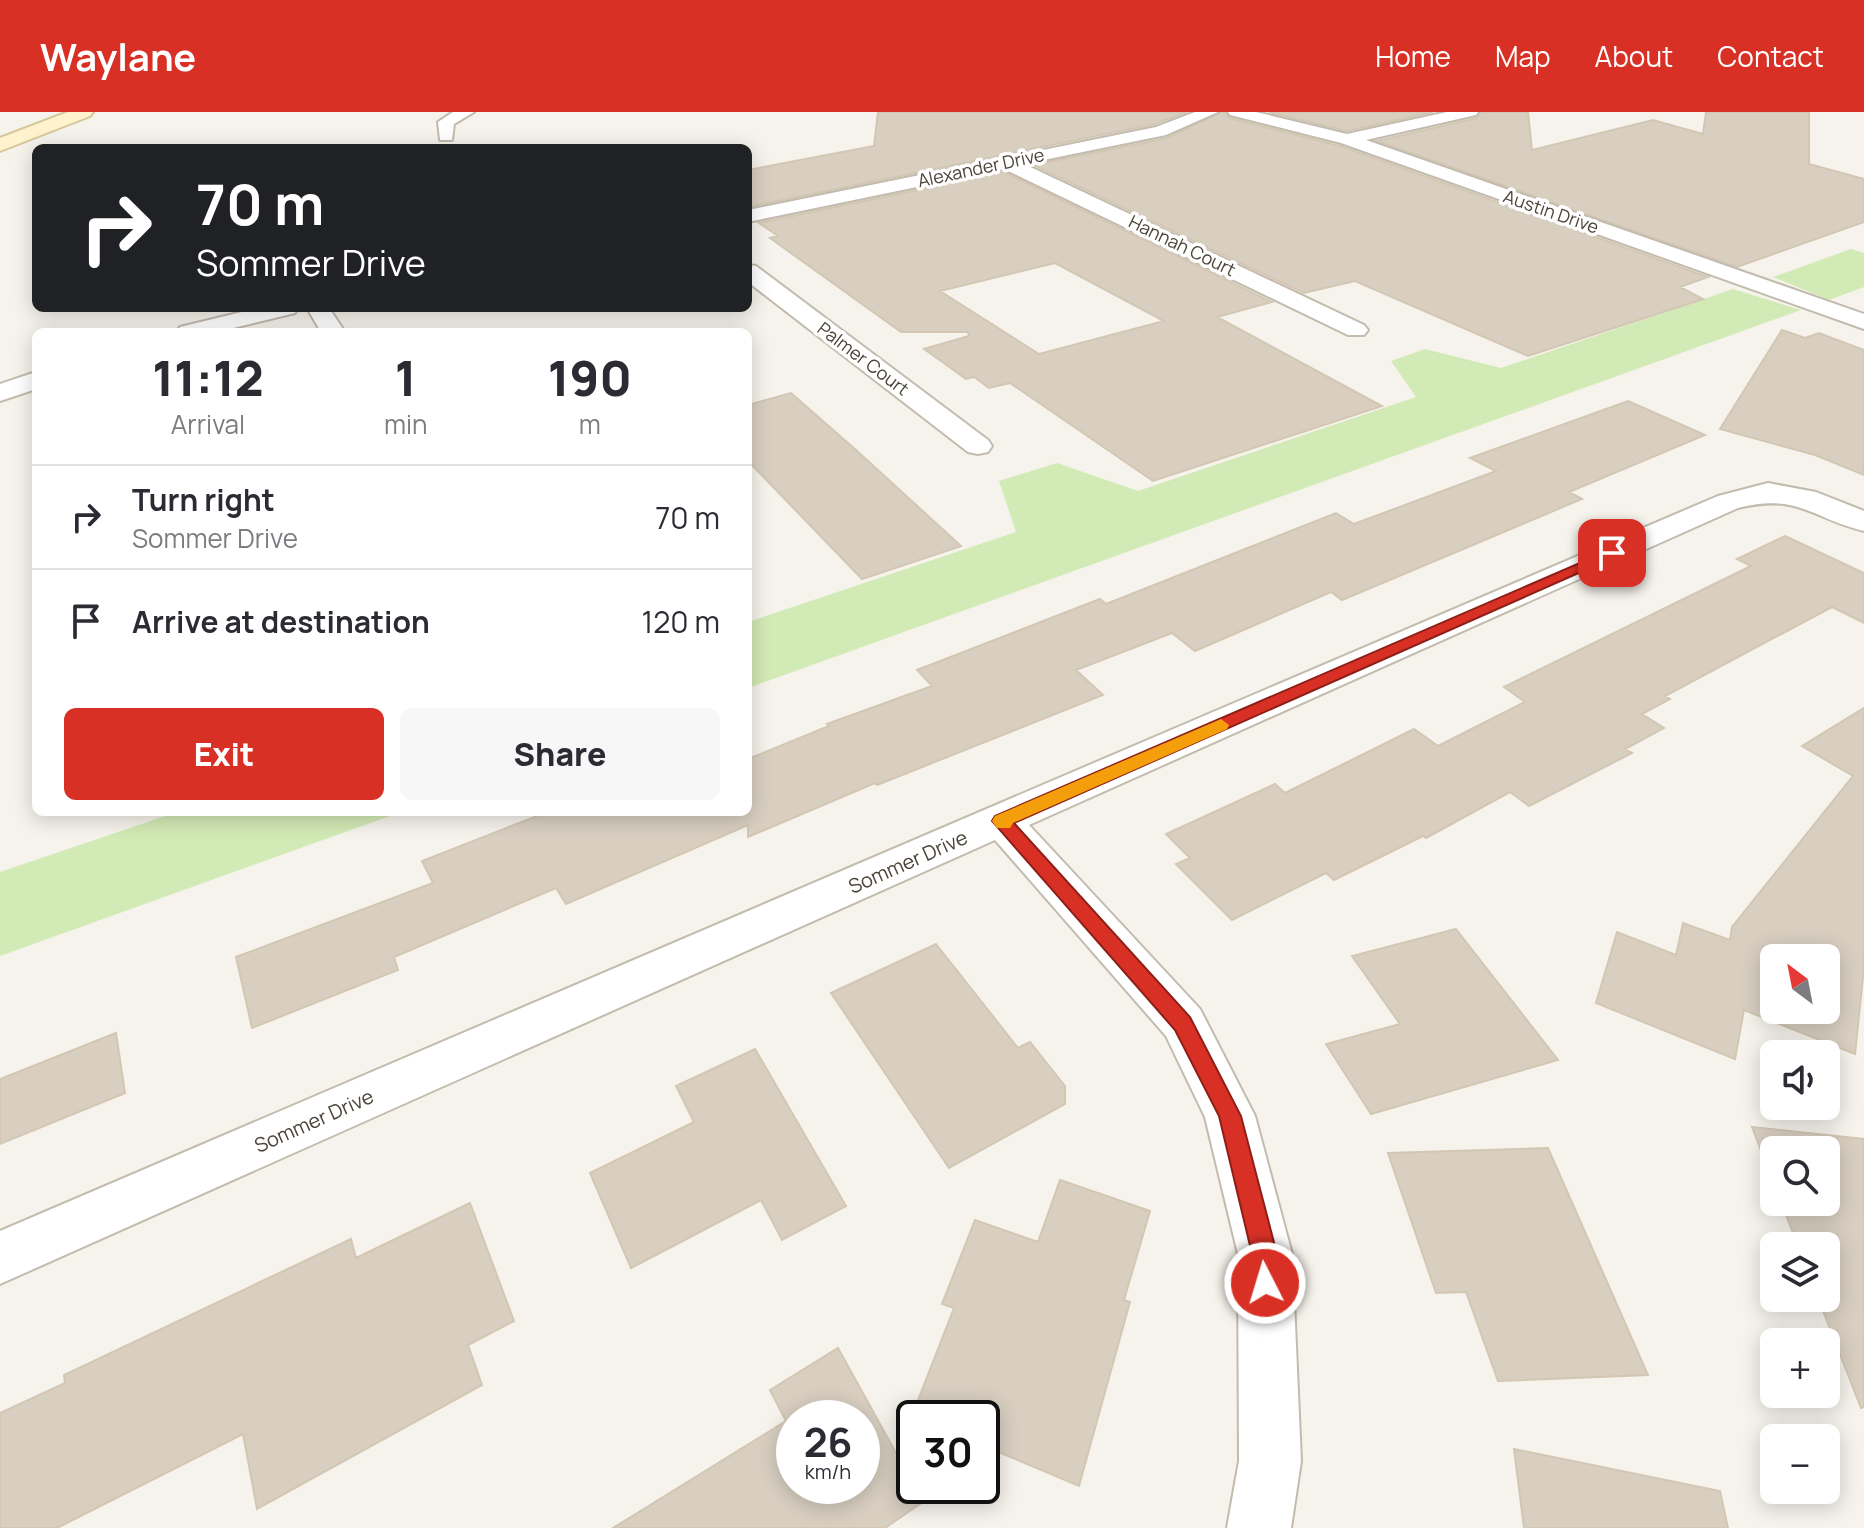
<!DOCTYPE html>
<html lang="en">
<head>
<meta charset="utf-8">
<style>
	:root { --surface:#fff; --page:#f7f7f7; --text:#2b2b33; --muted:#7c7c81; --line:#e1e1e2; --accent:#d93025 }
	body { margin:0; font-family:Manrope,sans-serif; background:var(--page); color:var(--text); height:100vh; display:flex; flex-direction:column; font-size:30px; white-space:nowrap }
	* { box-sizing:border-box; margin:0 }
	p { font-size:26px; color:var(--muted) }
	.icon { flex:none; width:44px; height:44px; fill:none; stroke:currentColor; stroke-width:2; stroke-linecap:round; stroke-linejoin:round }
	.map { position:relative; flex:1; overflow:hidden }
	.sheet { position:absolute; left:32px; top:216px; width:720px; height:488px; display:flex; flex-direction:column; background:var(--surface); border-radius:12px; box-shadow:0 4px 20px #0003 }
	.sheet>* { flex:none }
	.top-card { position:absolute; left:32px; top:32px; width:720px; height:168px; border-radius:12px; box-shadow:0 4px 20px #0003; background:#202124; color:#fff; overflow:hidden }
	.needle { width:52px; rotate:328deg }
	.controls { position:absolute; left:1760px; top:832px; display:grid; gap:16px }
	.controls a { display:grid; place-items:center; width:80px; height:80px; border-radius:12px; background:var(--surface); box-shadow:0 4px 20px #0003; font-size:40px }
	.speed { position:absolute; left:776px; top:1288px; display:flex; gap:16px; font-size:40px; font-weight:700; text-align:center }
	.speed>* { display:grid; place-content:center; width:104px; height:104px; border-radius:50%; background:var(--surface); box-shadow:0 4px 20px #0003; line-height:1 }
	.speed small { font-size:20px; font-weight:400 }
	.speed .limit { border:4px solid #111; border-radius:12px; background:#fff; color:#111 }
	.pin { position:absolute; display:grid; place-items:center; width:68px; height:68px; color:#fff; margin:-34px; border-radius:16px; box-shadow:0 4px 12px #0006 }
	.me { position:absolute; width:88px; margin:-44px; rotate:355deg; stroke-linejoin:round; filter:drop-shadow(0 0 6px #0008) }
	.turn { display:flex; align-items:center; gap:28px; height:168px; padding:0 32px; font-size:36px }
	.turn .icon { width:104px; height:104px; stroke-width:2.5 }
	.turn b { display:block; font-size:56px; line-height:68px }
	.eta { display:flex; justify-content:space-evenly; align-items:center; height:136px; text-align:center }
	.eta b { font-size:48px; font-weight:800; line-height:56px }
	.cta { display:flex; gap:16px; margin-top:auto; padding:16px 32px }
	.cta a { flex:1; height:92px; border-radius:12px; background:var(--accent); color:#fff; font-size:32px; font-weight:800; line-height:92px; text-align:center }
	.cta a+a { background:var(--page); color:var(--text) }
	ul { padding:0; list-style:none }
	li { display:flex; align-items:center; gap:24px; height:104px; padding:0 32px; border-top:2px solid var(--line) }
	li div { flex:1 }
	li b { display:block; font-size:30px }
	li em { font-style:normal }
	header { display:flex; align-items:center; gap:48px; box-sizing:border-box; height:112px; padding:0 40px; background:var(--accent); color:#fff }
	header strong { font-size:38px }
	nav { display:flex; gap:44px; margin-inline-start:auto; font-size:28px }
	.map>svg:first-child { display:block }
	.green { fill:#d2eab5 }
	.building { fill:#d8cfc1; stroke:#d3c7b4; stroke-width:2; fill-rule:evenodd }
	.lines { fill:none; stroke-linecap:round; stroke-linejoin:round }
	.street-casing { stroke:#c2bbae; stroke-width:4 }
	.secondary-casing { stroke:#d6c79b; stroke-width:4 }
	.street { fill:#fff; fill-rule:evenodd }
	.secondary { fill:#fff3cd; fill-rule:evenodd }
	.route { fill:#d93025; stroke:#8d1f18; stroke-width:2 }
	.slow { fill:#f59e0b }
	.labels { text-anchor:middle; stroke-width:7; stroke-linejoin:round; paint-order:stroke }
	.far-street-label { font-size:18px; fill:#4b4439; stroke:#fff }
	.street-label { font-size:20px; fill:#4b4439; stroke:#fff }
</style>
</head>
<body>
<header>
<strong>Waylane</strong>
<nav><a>Home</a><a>Map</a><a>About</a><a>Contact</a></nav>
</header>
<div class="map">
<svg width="1864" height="1416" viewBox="0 0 1864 1416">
	<rect width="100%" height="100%" fill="#f6f3ec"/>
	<!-- green -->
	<path class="green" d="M 1851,137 L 1864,141 L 1864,175 L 1829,188 L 1773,165 Z
		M 1733,177 L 1801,198 L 748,576 L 748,510 L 1016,420 L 999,369 L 1057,351 L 1138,379 L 1416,285 L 1391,249 L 1425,237 L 1501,256 Z
		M 177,700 L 401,700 L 0,844 L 0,760 Z"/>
	<!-- building -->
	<path class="building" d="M 878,0 L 1187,0 L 1155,12 L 748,95 L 748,58 L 874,34 Z
		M 1221,0 L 1225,0 L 1229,6 L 1340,34 L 1708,165 L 1680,175 L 1703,187 L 1528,244 L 1355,169 L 1304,181 L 1033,53 L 1167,26 Z
		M 1269,0 L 1433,0 L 1347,19 Z
		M 1481,0 L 1528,0 L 1532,38 L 1653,8 L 1703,22 L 1706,0 L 1809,0 L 1809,52 L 1864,67 L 1864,110 L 1737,155 L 1377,29 L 1477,6 Z
		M 1004,60 L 1272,190 L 1217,205 L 1382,294 L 1153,369 L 1010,271 L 989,276 L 974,265 L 966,267 L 924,237 L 969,224 L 968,220 L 901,220 L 770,126 L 778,124 L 759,111 ZM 1055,151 L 1164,209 L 1039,242 L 940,179 Z
		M 1782,218 L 1805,226 L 1819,221 L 1864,238 L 1864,363 L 1815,343 L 1720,317 Z
		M 791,281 L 856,338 L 961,434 L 862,467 L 748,349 L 748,293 Z
		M 1628,289 L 1705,323 L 1569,380 L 1582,387 L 1342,488 L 1331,480 L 1195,539 L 1172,521 L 1076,558 L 1103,583 L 877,673 L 875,671 L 748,725 L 748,713 L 566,792 L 556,776 L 394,845 L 398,858 L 252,916 L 236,845 L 433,771 L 422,749 L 547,700 L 748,700 L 748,647 L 829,614 L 827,612 L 932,574 L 917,558 L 1100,487 L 1106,492 L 1336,401 L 1354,412 L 1496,359 L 1470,346 Z
		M 1785,424 L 1864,461 L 1864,511 L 1832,495 L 1665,584 L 1670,587 L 1642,602 L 1664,616 L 1625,637 L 1632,641 L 1529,694 L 1510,680 L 1426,726 L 1423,724 L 1334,768 L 1326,761 L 1232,808 L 1176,752 L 1190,746 L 1166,722 L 1275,672 L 1285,681 L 1414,617 L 1438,634 L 1525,590 L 1504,575 L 1751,454 L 1737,447 Z
		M 1864,596 L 1864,855 L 1855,942 L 1744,898 L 1735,947 L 1596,891 L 1617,820 L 1676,843 L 1683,811 L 1730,828 L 1732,815 L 1853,664 L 1802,634 ZM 1774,846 L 1826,846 L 1826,898 L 1774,898 Z
		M 1456,817 L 1558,948 L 1371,1002 L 1326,932 L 1400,912 L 1352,844 Z
		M 936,832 L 1018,936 L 1030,930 L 1065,974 L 1065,992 L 949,1056 L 831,881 Z
		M 116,921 L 125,981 L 0,1032 L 0,967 Z
		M 755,937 L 846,1094 L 782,1128 L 761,1088 L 631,1156 L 590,1061 L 694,1010 L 676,974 Z
		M 1752,1015 L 1864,1027 L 1864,1295 L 1861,1296 L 1818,1186 L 1826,1186 L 1826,1134 L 1798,1134 L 1781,1090 L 1826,1090 L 1826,1038 L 1774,1038 L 1774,1073 Z
		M 1548,1036 L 1648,1263 L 1498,1269 L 1466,1180 L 1436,1181 L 1388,1041 Z
		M 1060,1068 L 1150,1099 L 1124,1188 L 1130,1190 L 1079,1374 L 982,1333 L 982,1306 L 911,1306 L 954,1196 L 942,1192 L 975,1108 L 1038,1130 Z
		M 470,1091 L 514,1209 L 468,1233 L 482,1273 L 257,1397 L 243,1322 L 57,1416 L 0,1416 L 0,1301 L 65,1271 L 64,1263 L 351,1127 L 356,1146 Z
		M 838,1236 L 923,1390 L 885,1416 L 613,1416 L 786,1309 L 770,1278 ZM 794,1306 L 862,1306 L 862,1374 L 794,1374 Z
		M 1514,1337 L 1720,1379 L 1728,1416 L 1524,1416 Z"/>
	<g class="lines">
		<!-- street casing -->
		<g class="street-casing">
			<path id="street" d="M 453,0 L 474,0 L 454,12 L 452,28 L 440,28 L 438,10 Z
				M 1195,0 L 1218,0 L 1166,23 L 1024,52 L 1364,213 L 1368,218 L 1364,223 L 1348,223 L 1004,57 L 748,110 L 748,98 L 1156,15 Z
				M 1228,0 L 1256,0 L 1347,22 L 1447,0 L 1478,0 L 1476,3 L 1366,28 L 1864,202 L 1864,217 L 1341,31 L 1230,3 Z
				M 748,153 L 756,154 L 988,328 L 992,334 L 988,340 L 978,342 L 968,340 L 748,170 Z
				M 258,196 L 298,196 L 295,201 L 217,220 L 176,220 L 180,215 Z
				M 307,196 L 329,196 L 345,220 L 321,220 Z
				M 36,260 L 36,277 L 0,289 L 0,272 Z
				M 1768,371 L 1816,380 L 1864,399 L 1864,419 C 1810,406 1800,381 1738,396 L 1029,713 L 1200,897 L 1255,1004 L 1292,1142 L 1301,1349 L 1291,1416 L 1227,1416 L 1239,1349 L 1238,1142 L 1205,1005 L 1166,924 L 995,728 L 0,1172 L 0,1119 L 1718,384 Z"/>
		</g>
		<!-- secondary casing -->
		<g class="secondary-casing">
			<path id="secondary" d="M 68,0 L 93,0 L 90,4 L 0,39 L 0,26 Z"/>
		</g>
		<!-- street -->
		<use href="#street" class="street"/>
		<!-- secondary -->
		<use href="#secondary" class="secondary"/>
	</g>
	<!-- route -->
	<path class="route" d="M 1612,437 L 1617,438 L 1617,444 L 1014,711 L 1190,905 L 1241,1004 L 1277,1142 L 1278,1171 L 1274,1180 L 1265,1184 L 1256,1180 L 1253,1171 L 1252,1142 L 1219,1004 L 1175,918 L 992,709 L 995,704 Z"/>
	<!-- slow -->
	<path class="slow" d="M 1221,607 L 1229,613 L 1227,617 L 1013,711 L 1010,716 L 997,716 L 992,709 L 995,704 Z"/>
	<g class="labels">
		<!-- far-street labels -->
		<g class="far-street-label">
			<text transform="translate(981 56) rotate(-12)" y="6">Alexander Drive</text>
			<text transform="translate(1551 100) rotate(19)" y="6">Austin Drive</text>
			<text transform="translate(1182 134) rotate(26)" y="6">Hannah Court</text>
			<text transform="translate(863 247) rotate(37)" y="6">Palmer Court</text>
		</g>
		<!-- street labels -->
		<g class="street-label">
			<text transform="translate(908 750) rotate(-24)" y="7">Sommer Drive</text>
			<text transform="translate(314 1009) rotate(-24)" y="7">Sommer Drive</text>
		</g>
	</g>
</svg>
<div class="controls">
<a><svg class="needle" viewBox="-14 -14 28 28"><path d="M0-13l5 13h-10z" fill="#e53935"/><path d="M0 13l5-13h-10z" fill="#7c7c81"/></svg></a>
<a><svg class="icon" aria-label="sound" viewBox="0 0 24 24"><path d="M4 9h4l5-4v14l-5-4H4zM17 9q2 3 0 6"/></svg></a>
<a><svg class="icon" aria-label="search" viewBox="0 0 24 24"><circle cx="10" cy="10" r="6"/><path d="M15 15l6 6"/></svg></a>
<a><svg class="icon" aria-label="layers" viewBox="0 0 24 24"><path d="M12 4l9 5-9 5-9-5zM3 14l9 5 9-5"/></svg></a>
<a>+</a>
<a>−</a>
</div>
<div class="speed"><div>26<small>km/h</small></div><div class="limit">30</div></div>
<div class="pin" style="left:1612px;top:441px;background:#d93025"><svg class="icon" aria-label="arrive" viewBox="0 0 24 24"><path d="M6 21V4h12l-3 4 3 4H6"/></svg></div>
<svg class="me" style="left:1265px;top:1171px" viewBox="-20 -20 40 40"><circle r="17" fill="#d93025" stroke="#fff" stroke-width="3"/><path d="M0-11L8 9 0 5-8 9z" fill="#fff"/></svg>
<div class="top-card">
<div class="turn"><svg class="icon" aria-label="right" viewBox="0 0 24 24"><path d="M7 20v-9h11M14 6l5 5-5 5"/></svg><div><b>70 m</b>Sommer Drive</div></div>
</div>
<section class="sheet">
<div class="eta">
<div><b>11:12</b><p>Arrival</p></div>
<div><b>1</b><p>min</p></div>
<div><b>190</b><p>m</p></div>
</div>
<ul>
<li><svg class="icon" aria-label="right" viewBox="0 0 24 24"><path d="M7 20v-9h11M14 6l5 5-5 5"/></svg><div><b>Turn right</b><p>Sommer Drive</p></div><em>70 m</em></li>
<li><svg class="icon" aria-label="arrive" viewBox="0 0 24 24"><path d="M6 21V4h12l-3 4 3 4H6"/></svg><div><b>Arrive at destination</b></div><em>120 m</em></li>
</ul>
<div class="cta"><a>Exit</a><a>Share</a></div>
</section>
</div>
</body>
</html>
